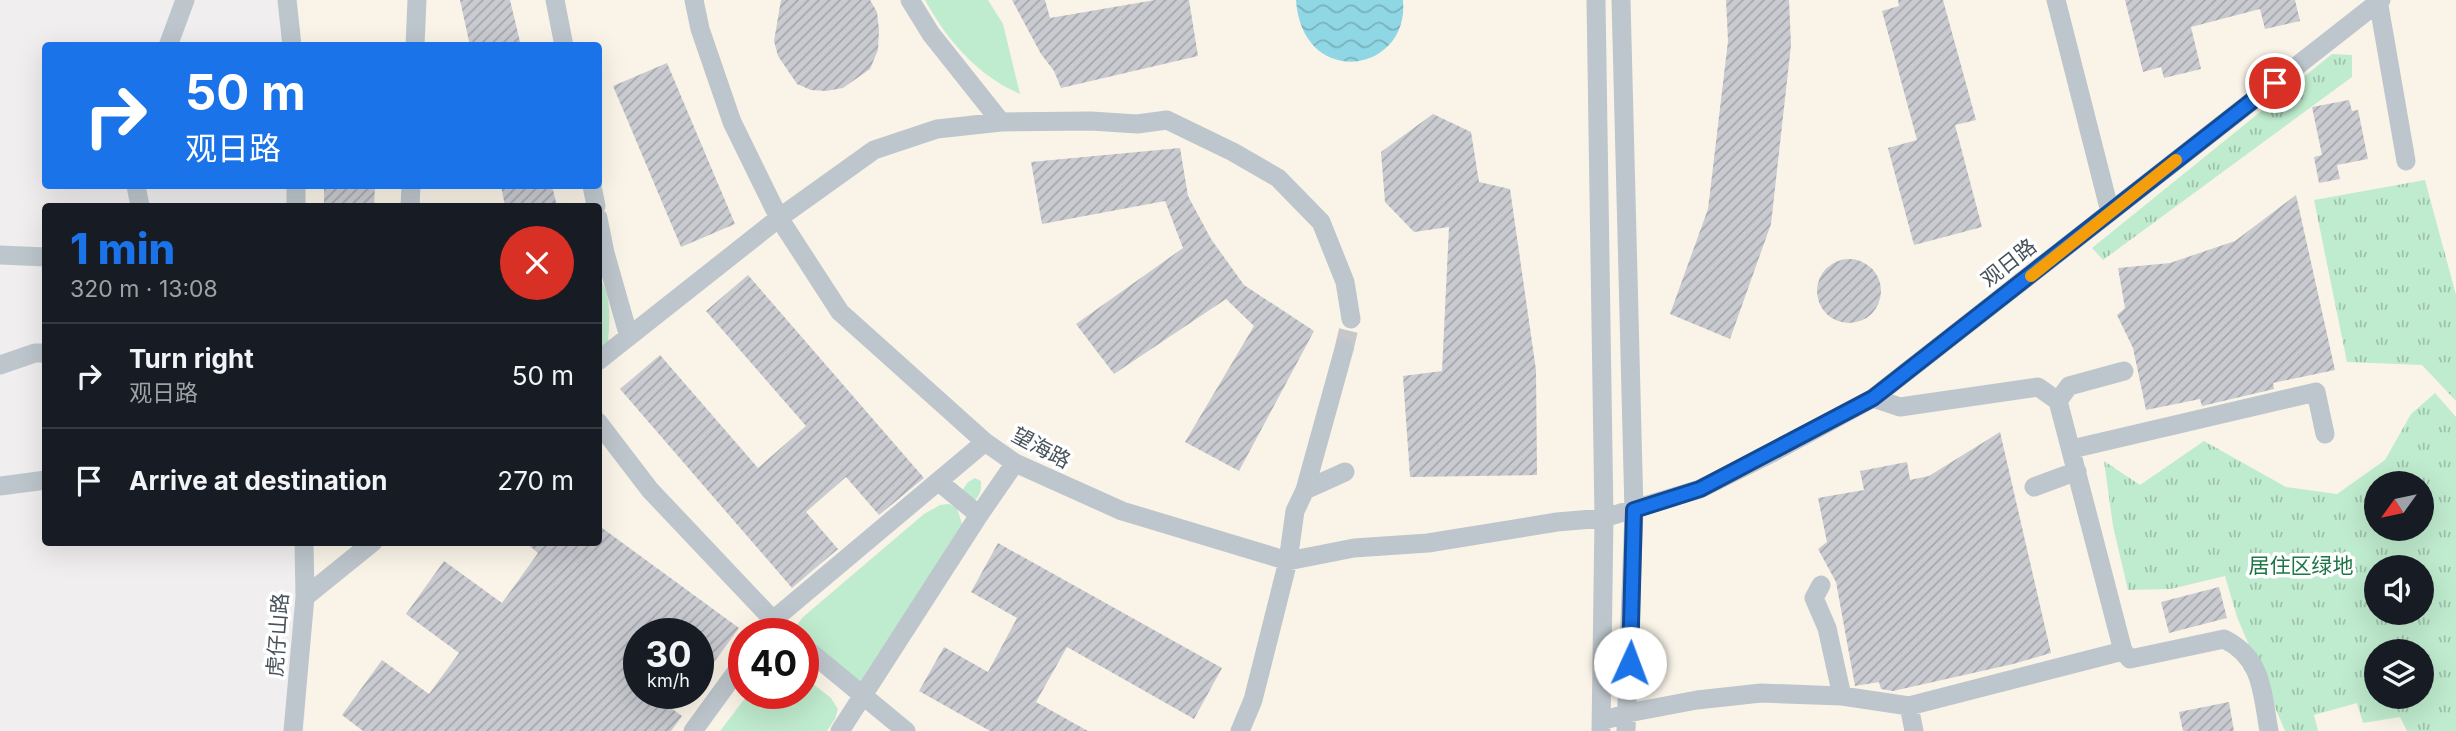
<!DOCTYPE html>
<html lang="en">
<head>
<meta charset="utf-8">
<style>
	:root { --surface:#171b24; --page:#20242c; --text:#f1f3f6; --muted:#9ea1a6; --line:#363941; --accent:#1a73e8 }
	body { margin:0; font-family:Inter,"Noto Sans SC",sans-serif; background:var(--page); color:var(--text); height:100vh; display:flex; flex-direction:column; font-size:26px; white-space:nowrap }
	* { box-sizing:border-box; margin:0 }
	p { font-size:23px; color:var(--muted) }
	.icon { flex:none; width:38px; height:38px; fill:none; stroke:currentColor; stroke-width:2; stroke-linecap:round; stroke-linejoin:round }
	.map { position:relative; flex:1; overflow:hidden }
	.panel { position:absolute; left:42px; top:203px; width:560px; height:343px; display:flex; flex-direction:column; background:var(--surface); border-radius:7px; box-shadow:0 7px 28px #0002 }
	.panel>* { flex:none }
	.hud { position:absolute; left:42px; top:42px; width:560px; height:147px; border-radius:7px; box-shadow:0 7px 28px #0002; background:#1a73e8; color:#fff; overflow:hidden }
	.needle { width:46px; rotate:237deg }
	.fabs { position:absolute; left:2364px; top:471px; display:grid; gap:14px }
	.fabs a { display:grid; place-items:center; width:70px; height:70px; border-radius:50%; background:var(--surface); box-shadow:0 7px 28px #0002; font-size:35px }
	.speed { position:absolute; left:623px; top:618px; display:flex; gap:14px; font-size:35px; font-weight:700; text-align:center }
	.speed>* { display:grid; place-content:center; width:91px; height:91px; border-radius:50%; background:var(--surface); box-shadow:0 7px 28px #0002; line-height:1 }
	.speed small { font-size:18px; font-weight:400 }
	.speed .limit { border:10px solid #d22; background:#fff; color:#111 }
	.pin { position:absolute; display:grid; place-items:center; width:60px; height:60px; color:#fff; margin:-30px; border:4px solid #fff; border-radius:50%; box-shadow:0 2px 7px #0007 }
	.me { position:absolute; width:77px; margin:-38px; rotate:2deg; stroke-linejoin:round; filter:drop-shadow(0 0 5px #0008) }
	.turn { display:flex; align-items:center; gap:24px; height:147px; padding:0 28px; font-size:32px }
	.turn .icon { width:91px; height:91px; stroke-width:2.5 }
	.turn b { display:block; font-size:49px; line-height:60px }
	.round { display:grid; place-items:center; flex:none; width:74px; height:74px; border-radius:37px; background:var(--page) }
	.head { display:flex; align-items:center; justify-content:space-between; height:119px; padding:0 28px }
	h1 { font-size:42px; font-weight:800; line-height:52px; color:var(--accent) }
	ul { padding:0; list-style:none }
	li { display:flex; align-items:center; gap:21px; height:105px; padding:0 28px; border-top:2px solid var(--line) }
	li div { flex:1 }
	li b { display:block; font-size:26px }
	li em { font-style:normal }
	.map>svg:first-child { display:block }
	.commercial { fill:#faf4e8; fill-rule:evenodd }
	.grass { fill:#bfebce }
	.park { fill:url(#park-tufts); fill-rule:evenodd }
	.water { fill:url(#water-waves) }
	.building { fill:url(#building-hatch) }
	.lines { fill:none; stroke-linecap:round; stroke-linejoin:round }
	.minor-tunnel { stroke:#c6c7c9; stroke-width:19; stroke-dasharray:19 10; stroke-linecap:butt }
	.minor { stroke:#bdc6cc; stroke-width:19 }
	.route-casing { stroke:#114b97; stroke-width:18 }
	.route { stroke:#1a73e8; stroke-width:12 }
	.slow { stroke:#f59e0b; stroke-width:12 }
	.labels { text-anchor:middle; stroke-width:7; stroke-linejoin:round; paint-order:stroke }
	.street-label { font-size:21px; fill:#48525a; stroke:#fff }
	.park-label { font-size:21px; fill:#1e7646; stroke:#fff }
</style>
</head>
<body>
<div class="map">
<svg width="2456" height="731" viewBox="0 0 2456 731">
	<defs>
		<pattern id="park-tufts" width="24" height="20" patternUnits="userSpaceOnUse" patternTransform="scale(1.75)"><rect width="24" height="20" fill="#bfebce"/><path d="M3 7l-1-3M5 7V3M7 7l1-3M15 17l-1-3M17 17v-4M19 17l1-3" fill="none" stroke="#9dc1aa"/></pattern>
		<pattern id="water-waves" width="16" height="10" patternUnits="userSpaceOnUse" patternTransform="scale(1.75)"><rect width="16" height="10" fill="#90d7e5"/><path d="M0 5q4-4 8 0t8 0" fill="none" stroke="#78b1bd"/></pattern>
		<pattern id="building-hatch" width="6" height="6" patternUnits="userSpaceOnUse" patternTransform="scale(1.75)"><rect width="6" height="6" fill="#c9cbd0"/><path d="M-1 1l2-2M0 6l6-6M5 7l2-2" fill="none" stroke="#a5a7ac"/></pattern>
	</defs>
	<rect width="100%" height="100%" fill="#f0eeee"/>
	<!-- commercial -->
	<path class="commercial" d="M 297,0 L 2456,0 L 2456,731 L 304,731 L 310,607 L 309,543 L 598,542 L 598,206 L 304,206 L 304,186 L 598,186 L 598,46 L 302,45 ZM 2376,483 L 2422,483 L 2422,528 L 2376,528 ZM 2376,567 L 2422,567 L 2422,612 L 2376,612 ZM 639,634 L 698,634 L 698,693 L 639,693 ZM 744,634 L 803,634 L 803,693 L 744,693 ZM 2376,651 L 2422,651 L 2422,696 L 2376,696 Z"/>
	<!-- grass -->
	<path class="grass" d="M 925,0 L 988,0 L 1003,24 L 1020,94 C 977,75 947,40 925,0 Z
		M 598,276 C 613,294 609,323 608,344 L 598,351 Z
		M 975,478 L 981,481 C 982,491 979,497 972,503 L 959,495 L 968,482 Z
		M 949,504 L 957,508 L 962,524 L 862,683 L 803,638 L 803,634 L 796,633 L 797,625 L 803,617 L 924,514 L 940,505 Z
		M 803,676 L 831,698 L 838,709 L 835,719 L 827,731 L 720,731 L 749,693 L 803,693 Z"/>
	<!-- park -->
	<path class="park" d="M 2332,54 L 2352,55 L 2352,77 L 2103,260 L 2092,248 Z
		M 2425,180 L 2456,295 L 2456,401 L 2422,365 L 2347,362 L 2314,200 Z
		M 2435,393 L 2456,417 L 2456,731 L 2407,731 L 2400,717 L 2363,723 L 2357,703 L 2314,715 L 2318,731 L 2285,731 L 2237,617 L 2225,576 L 2171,589 L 2128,590 L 2113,526 L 2104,461 L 2140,485 L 2204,441 L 2286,487 L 2337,494 L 2385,460 L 2411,414 ZM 2376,483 L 2422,483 L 2422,528 L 2376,528 ZM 2376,567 L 2422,567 L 2422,612 L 2376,612 ZM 2376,651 L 2422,651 L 2422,696 L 2376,696 Z"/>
	<!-- water -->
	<path class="water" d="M 1296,0 L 1403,0 C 1410,74 1302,90 1296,0 Z"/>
	<!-- building -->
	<path class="building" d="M 460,0 L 510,0 L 521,46 L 470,46 Z
		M 781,0 L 870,0 L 877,12 L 879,30 L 878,50 L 870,69 L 843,88 L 826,91 L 811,90 L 797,84 L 778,56 L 774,41 Z
		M 1012,0 L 1045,0 L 1050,18 L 1155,0 L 1189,0 L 1198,56 L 1061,88 L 1054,71 L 1041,54 Z
		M 1726,0 L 1789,0 L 1791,45 L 1771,224 L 1730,339 L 1670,314 L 1708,209 L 1728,41 Z
		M 1898,0 L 1943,0 L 1976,120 L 1955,125 L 1982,227 L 1914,245 L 1888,148 L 1917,140 L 1882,11 L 1899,6 Z
		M 2125,0 L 2295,0 L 2300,21 L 2265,29 L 2260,9 L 2191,27 L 2201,69 L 2164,78 L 2161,67 L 2143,72 Z
		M 667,63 L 735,224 L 681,247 L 613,86 Z
		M 2349,100 L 2352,111 L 2358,110 L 2368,159 L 2337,165 L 2340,179 L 2319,183 L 2314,157 L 2322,155 L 2312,107 Z
		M 1433,114 L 1471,132 L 1479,182 L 1510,189 L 1536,370 L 1537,475 L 1410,477 L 1403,376 L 1442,371 L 1449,227 L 1414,232 L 1385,202 L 1381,152 Z
		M 1180,148 L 1188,196 L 1211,239 L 1244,285 L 1314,331 L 1239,471 L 1185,442 L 1254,326 L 1226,299 L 1114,374 L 1076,324 L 1183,248 L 1165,201 L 1042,224 L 1031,162 Z
		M 324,186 L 375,186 L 374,206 L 324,206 Z
		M 501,186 L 552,186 L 557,206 L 505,206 Z
		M 2296,195 L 2335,370 L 2273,383 L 2274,389 L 2202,406 L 2200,399 L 2146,410 L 2133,348 L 2117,315 L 2125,308 L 2118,268 L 2170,263 L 2235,241 Z
		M1817 291a32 32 0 1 1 64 0a32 32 0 1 1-64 0Z
		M 748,275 L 924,478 L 879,515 L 846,477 L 806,512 L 838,549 L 792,588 L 620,389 L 660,355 L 758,468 L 806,426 L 706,311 Z
		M 2000,432 L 2051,653 L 2013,664 L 1893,691 L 1881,689 L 1879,682 L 1855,686 L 1836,582 L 1818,549 L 1827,542 L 1818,498 L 1864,490 L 1860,471 L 1907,462 L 1910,480 L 1929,476 Z
		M 598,525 L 739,628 L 698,684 L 698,634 L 639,634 L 639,662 L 628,677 L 639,684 L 639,693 L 650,693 L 682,716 L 671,731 L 363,731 L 342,715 L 382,660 L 429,694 L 459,653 L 406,614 L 444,561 L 502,603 L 538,553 L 525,542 L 598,542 Z
		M 998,543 L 1222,668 L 1194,719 L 1067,647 L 1036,702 L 1088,731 L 990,731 L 919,691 L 944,647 L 988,672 L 1017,618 L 971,592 Z
		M 2219,587 L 2227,618 L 2169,633 L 2161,602 Z
		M 2229,702 L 2234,731 L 2183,731 L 2179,712 Z"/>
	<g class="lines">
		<!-- minor-tunnel -->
		<path class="minor-tunnel" d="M 1344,349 L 1351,319"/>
		<!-- minor -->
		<path class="minor" d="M 287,0 L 292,46
			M 555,0 L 564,46
			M 694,0 L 700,29 L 732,122 L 779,218 L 840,312 L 985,442 L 1015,463 L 1122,511 L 1288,561 L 1354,548 L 1428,543 L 1557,522 L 1604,518 L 1700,489 L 1774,452 L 1873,398 L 2381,0
			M 910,0 L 931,34 L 1001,122
			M 1596,0 L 1604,518 L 1601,731
			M 1621,0 L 1634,511 L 1626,731
			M 2056,0 L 2110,212
			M 2378,0 L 2406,161
			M 168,46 L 185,0
			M 415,46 L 417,0
			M 136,186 L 140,206
			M 296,186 L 296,206
			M 592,186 L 596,206
			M 410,206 L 411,186
			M 598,218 L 605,253
			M 598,254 L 605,253 L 629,337
			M 0,255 L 46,257
			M 598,361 L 779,218 L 874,150 L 937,129 L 1001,122 L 1091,121 L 1137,124 L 1167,120 L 1233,152 L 1278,178 L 1321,222 L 1345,282 L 1351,319
			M 0,365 L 35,353 L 46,353
			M 2058,401 L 2069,386 L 2124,371
			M 598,422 L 650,490 L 773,620 L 788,634
			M 2072,449 L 2316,392 L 2325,434
			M 939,482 L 979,515
			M 0,486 L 46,480
			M 2034,487 L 2077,471
			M 1305,490 L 1345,472
			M 1821,585 L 1814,598 L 1827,628 L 1842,696
			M 305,597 L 373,542
			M 764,634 L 773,620 L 985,442
			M 803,646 L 906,731
			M 2123,651 L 2130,659 L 2224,639 C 2263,658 2262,693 2269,731
			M 1909,706 L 1914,731
			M 1602,721 L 1628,713 L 1697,700 L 1761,693 L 1842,696 L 1909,706 L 2123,651 L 2058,401 L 2038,387 L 1900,407 L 1873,398
			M 293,731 L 305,597 L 304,542
			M 693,731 L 744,661
			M 840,731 L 979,515 L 1015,463
			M 1240,731 L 1253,700 L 1288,561 L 1295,511 L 1305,490 L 1344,349"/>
	</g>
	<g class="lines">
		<!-- route casing -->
		<g class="route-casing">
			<path id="route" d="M 1630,663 L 1634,510 L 1700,489 L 1873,398 L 2275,83"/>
		</g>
		<!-- route -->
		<use href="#route" class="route"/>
		<!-- slow -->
		<path class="slow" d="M 2031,276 L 2176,160"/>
	</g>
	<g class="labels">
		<!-- street labels -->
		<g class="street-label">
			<text transform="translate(2009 263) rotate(-38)" y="7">观日路</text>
			<text transform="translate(1041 448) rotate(28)" y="7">望海路</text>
			<text transform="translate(278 635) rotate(-86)" y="7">虎仔山路</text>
		</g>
		<!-- park labels -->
		<g class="park-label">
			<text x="2301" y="573">居住区绿地</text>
		</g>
	</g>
</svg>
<div class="fabs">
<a><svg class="needle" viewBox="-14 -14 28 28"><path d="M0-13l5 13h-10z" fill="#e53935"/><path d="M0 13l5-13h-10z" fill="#9ea1a6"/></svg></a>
<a><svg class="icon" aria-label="sound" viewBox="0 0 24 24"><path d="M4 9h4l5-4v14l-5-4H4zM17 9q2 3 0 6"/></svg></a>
<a><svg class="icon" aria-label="layers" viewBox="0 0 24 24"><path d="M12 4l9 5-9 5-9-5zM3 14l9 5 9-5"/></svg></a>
</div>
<div class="speed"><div>30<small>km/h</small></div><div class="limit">40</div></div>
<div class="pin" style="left:2275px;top:83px;background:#d93025"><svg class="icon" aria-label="arrive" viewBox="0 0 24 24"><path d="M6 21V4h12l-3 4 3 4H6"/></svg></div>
<svg class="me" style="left:1630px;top:663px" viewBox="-20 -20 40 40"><circle r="19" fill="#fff"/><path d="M0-13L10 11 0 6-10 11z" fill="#1a73e8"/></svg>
<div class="hud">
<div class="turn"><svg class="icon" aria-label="right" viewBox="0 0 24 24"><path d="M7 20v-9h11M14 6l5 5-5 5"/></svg><div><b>50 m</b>观日路</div></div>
</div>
<section class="panel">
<div class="head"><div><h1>1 min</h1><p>320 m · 13:08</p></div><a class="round" style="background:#d93025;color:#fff"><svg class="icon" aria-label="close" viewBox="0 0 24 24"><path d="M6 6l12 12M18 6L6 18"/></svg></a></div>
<ul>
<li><svg class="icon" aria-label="right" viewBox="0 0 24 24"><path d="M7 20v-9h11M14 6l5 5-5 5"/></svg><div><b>Turn right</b><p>观日路</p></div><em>50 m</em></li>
<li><svg class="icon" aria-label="arrive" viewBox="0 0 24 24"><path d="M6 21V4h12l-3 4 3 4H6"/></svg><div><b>Arrive at destination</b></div><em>270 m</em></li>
</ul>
</section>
</div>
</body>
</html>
